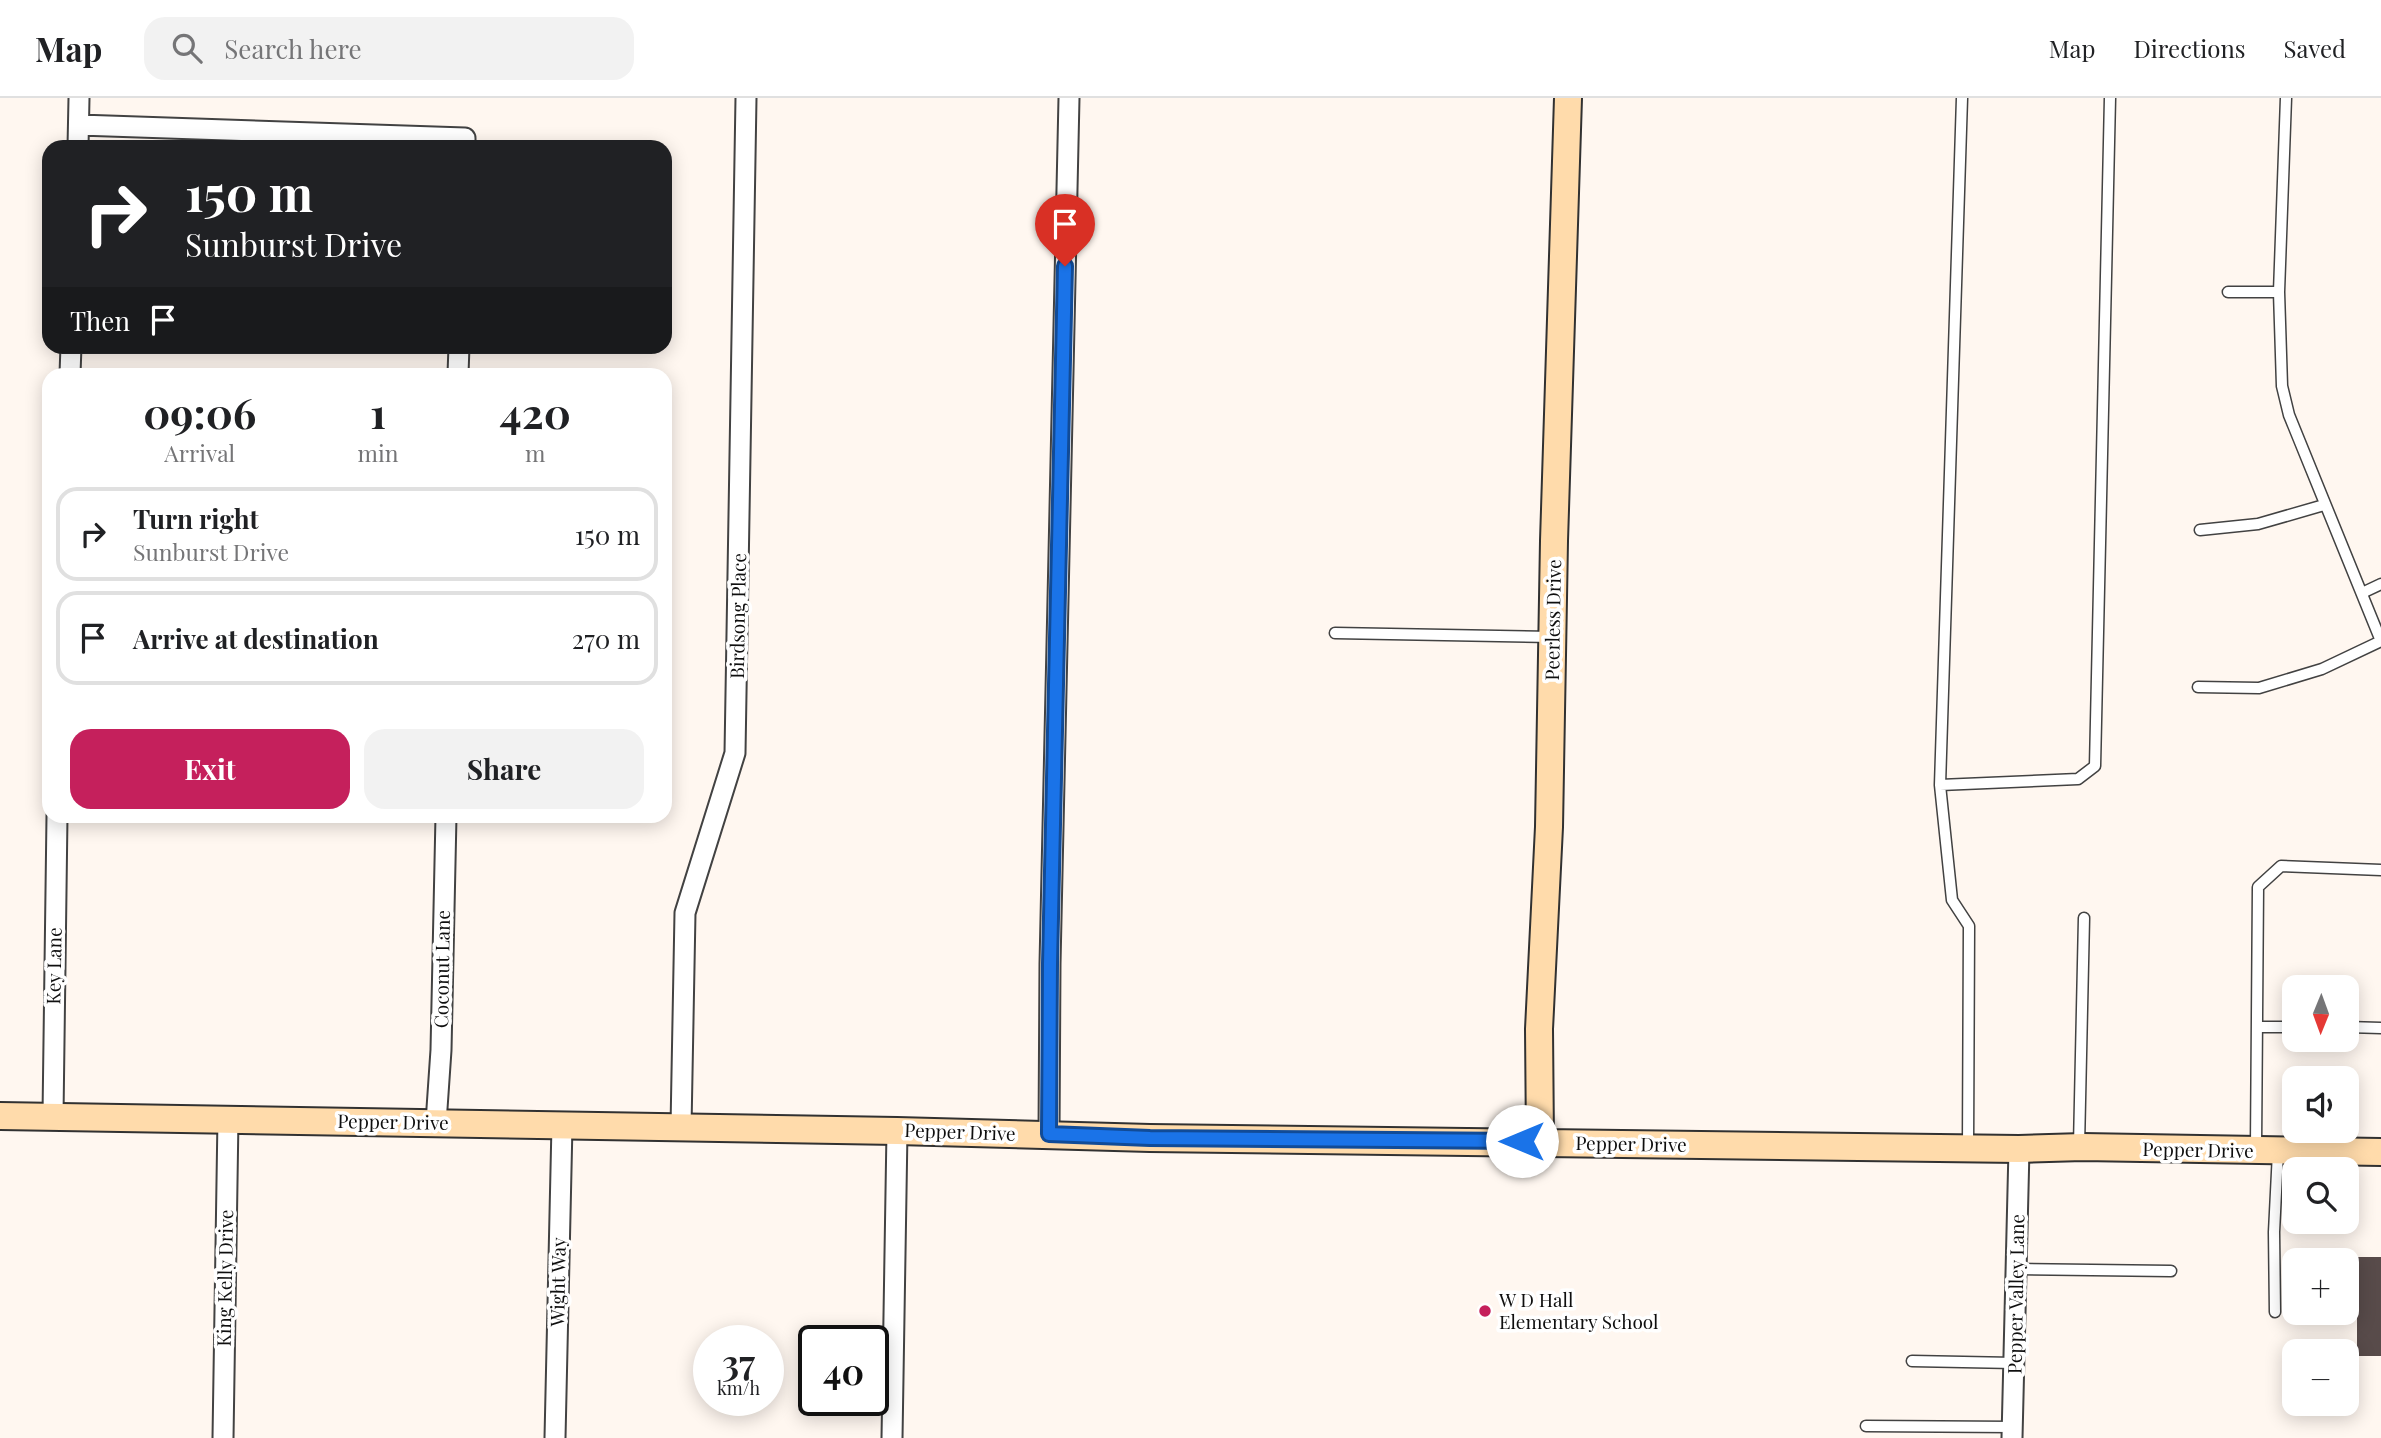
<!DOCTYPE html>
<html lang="en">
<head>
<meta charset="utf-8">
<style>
	:root { --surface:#fff; --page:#f2f2f2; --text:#202124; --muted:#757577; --line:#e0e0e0; --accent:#c5205c }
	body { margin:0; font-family:"Playfair Display",serif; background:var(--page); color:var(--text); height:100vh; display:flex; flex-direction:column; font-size:26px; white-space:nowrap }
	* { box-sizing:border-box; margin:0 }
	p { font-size:23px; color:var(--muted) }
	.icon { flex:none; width:38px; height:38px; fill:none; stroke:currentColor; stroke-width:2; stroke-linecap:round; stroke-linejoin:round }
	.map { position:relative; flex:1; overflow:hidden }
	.drawer { position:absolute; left:42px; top:270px; width:630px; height:455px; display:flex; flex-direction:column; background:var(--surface); border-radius:21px; box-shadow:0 4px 18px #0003 }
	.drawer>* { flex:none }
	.top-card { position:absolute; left:42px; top:42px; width:630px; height:214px; border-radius:21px; box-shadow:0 4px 18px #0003; background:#202124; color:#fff; overflow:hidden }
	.needle { width:46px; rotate:181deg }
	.buttons { position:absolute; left:2282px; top:877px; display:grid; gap:14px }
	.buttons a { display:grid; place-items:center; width:77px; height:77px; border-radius:14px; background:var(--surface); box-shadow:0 4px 18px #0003; font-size:35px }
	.speed { position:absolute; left:693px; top:1227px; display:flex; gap:14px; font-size:35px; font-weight:700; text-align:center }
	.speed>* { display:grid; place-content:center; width:91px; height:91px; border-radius:50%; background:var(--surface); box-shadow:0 4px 18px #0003; line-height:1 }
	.speed small { font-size:18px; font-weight:400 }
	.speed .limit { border:4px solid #111; border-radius:10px; background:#fff; color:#111 }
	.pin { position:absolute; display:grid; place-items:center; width:60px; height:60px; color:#fff; margin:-72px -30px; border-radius:50% 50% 50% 0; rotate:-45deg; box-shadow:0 0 7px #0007 }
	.pin .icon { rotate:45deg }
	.me { position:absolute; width:77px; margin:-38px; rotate:270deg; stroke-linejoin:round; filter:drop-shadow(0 0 5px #0008) }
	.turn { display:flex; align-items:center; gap:24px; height:147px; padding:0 28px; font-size:32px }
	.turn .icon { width:91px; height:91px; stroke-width:2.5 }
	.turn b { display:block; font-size:49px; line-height:60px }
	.then { display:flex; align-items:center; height:66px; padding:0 28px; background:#0003; gap:14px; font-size:26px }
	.eta { display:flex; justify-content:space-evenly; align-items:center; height:119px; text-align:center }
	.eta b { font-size:42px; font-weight:700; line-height:49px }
	.button { display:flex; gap:14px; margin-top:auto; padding:14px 28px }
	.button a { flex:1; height:80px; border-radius:21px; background:var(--accent); color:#fff; font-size:28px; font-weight:700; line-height:80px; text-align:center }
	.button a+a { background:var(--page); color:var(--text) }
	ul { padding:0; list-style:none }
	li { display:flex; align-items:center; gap:21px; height:94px; margin:0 14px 10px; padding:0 14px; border:4px solid var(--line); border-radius:21px }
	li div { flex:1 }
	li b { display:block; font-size:26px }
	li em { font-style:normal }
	header { display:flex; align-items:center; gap:42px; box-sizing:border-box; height:98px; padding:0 35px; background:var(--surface); border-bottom:2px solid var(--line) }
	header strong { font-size:33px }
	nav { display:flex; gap:38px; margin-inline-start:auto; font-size:24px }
	.search { width:490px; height:63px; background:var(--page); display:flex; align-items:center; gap:18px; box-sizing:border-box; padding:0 24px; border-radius:21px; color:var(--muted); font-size:26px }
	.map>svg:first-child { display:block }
	.building { fill:#584b4a }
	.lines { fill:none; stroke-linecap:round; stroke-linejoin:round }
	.lane-casing { stroke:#424242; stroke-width:13 }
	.street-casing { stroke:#424242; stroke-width:23 }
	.secondary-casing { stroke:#313131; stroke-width:30 }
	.lane { stroke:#fff; stroke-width:10 }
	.street { stroke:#fff; stroke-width:19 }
	.secondary { stroke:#ffdbab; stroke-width:26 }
	.route-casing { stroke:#114b97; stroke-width:18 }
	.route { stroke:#1a73e8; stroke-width:12 }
	.poi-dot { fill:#c5205c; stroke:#fff; stroke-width:2.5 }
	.labels { text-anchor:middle; stroke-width:7; stroke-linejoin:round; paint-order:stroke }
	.street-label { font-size:19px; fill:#0f0f0f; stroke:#fff }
	.poi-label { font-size:19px; fill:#0f0f0f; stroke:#fff; text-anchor:start }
</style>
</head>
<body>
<header>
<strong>Map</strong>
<div class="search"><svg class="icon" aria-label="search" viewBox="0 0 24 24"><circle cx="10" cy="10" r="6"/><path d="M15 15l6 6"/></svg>Search here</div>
<nav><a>Map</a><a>Directions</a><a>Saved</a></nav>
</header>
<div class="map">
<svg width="2381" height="1340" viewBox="0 0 2381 1340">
	<rect width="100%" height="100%" fill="#fff7f0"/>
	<!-- building -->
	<path class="building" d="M 2357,1159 L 2381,1159 L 2381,1258 L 2357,1258 Z"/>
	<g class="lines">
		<!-- lane casing -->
		<g class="lane-casing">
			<path id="lane" d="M 1962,0 L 1940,687 L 1952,802 L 1969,828 L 1968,1049
				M 2286,0 L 2279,194 L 2282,288 L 2289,317 L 2381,543
				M 2228,194 L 2279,194
				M 2200,432 L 2258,426 L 2324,407
				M 2362,495 L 2381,486
				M 1335,535 L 1552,539
				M 2198,589 L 2259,590 L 2322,571 L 2381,543
				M 1940,687 L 2078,681 L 2095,668 L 2110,0
				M 2257,929 L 2294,929
				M 2347,929 L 2381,930
				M 2079,1048 L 2084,820
				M 2256,1049 L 2258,789 L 2281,768 L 2381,772
				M 2016,1171 L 2171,1173
				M 2275,1214 L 2274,1134 L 2278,1054
				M 1912,1263 L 2014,1265
				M 1866,1328 L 2013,1329"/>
		</g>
		<!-- street casing -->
		<g class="street-casing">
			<path id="street" d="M 79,27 L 465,40 L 465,49
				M 78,49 L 79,0
				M 70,276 L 71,248
				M 458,276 L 459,248
				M 53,1018 L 57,718
				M 436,1025 L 441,952 L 446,718
				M 681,1029 L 685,815 L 735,655 L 746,0
				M 1049,1036 L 1050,866 L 1069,0
				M 223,1340 L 228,1020
				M 555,1340 L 562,1027
				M 892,1340 L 897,1033
				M 2012,1340 L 2019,1051"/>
		</g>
		<!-- secondary casing -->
		<g class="secondary-casing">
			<path id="secondary" d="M 0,1018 L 897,1033 L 1150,1040 L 2019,1051 L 2083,1049 L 2381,1054
				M 1540,1044 L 1539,931 L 1549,729 L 1554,443 L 1568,0"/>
		</g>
		<!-- lane -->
		<use href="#lane" class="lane"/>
		<!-- street -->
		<use href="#street" class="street"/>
		<!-- secondary -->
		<use href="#secondary" class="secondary"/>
	</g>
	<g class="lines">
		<!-- route casing -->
		<g class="route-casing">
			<path id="route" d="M 1065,168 L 1050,866 L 1049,1036 L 1150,1040 L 1522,1043"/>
		</g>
		<!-- route -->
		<use href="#route" class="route"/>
	</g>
	<!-- markers -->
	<circle class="poi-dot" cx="1485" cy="1213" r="7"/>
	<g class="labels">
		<!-- street labels -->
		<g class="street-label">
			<text transform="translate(738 518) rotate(-89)" y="7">Birdsong Place</text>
			<text transform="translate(1553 522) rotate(-89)" y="7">Peerless Drive</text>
			<text transform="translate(54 868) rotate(-89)" y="7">Key Lane</text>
			<text transform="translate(442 871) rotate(-89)" y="7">Coconut Lane</text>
			<text transform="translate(393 1024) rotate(1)" y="7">Pepper Drive</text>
			<text transform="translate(960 1034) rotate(2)" y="7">Pepper Drive</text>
			<text transform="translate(1631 1046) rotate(1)" y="7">Pepper Drive</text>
			<text transform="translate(2198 1052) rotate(1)" y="7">Pepper Drive</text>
			<text transform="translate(225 1180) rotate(-89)" y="7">King Kelly Drive</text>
			<text transform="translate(558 1184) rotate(-89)" y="7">Wight Way</text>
			<text transform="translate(2016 1196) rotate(-89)" y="7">Pepper Valley Lane</text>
		</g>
		<!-- poi labels -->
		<g class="poi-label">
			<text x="1499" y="1209">W D Hall<tspan x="1499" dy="22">Elementary School</tspan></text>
		</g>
	</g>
</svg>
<div class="buttons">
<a><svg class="needle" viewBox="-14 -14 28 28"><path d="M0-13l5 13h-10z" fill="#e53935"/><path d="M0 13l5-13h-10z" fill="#757577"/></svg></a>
<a><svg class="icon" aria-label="sound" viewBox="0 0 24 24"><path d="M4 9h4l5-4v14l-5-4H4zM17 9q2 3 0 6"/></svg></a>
<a><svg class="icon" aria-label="search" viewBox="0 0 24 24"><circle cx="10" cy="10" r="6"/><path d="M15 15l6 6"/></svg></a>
<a>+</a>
<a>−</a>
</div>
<div class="speed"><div>37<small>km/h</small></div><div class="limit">40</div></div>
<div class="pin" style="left:1065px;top:168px;background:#d93025"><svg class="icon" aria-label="arrive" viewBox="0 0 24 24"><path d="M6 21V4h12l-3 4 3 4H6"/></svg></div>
<svg class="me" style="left:1522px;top:1043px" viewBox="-20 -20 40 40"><circle r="19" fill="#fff"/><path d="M0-13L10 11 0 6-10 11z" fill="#1a73e8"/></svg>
<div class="top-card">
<div class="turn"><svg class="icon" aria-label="right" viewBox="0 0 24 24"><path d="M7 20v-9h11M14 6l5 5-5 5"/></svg><div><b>150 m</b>Sunburst Drive</div></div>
<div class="then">Then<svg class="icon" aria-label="arrive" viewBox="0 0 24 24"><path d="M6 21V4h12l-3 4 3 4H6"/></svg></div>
</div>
<section class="drawer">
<div class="eta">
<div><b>09:06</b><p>Arrival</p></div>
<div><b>1</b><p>min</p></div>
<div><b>420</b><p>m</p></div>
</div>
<ul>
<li><svg class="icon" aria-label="right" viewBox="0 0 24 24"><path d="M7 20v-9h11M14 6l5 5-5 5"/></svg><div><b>Turn right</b><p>Sunburst Drive</p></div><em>150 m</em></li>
<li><svg class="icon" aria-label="arrive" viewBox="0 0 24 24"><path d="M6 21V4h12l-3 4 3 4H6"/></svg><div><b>Arrive at destination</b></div><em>270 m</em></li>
</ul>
<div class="button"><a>Exit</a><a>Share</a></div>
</section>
</div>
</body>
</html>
